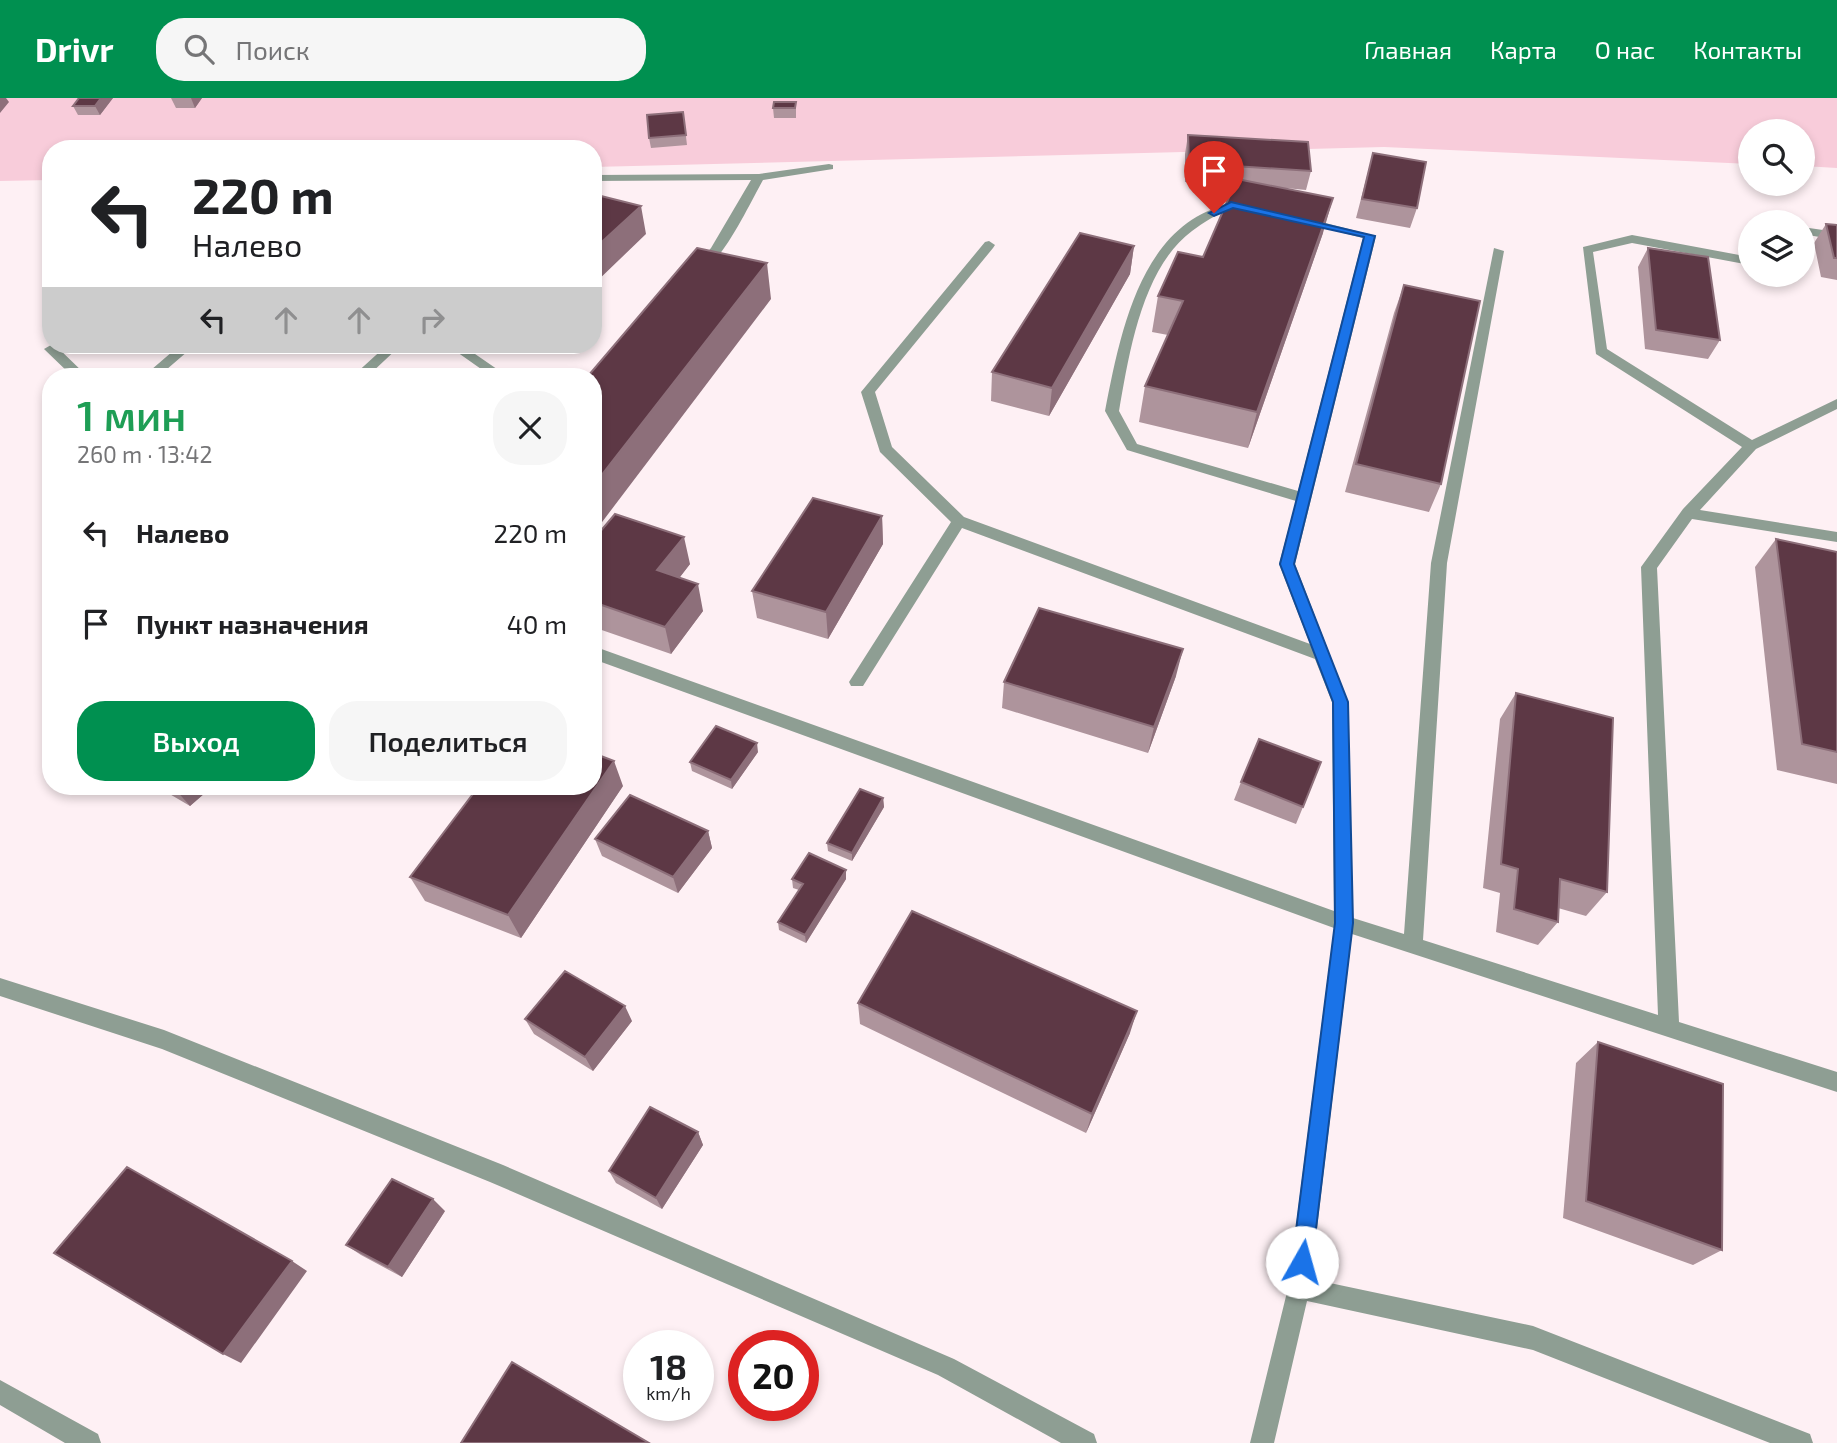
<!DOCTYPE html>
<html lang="ru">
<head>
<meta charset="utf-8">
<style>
	:root { --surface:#fff; --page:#f6f6f6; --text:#202124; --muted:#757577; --accent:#009050 }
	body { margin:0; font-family:"Exo 2",sans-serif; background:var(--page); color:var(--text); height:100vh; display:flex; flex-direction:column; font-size:26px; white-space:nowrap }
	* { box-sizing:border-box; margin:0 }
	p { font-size:23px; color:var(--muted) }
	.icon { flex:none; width:38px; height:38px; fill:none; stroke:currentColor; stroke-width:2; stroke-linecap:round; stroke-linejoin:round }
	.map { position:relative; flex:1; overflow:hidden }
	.drawer { position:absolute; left:42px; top:270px; width:560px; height:427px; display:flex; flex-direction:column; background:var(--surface); border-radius:28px; box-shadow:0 4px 10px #0003 }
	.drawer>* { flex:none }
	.banner { position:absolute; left:42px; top:42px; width:560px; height:214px; border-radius:28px; box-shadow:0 4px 10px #0003; background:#fff; color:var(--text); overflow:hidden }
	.controls { position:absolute; left:1738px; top:21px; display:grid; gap:14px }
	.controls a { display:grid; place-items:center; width:77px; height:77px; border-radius:50%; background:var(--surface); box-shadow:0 4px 10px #0003; font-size:35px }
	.speed { position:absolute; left:623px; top:1232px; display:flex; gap:14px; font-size:35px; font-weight:700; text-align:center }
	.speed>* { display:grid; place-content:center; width:91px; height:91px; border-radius:50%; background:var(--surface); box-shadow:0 4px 10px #0003; line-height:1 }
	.speed small { font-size:18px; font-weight:400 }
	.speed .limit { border:10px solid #d22; background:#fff; color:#111 }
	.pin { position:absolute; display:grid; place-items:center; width:60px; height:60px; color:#fff; margin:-72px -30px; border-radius:50% 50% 50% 0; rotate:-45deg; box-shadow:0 0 7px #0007 }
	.pin .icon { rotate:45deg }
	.me { position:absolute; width:77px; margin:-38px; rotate:7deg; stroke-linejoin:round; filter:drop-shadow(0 0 5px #0008) }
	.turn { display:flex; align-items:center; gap:24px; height:147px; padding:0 35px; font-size:32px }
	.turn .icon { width:91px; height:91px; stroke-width:2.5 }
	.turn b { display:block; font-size:49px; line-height:60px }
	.lanes { display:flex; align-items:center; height:66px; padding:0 35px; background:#0003; justify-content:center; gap:35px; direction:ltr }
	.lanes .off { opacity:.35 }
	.round { display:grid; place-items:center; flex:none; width:74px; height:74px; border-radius:28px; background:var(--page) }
	.overview { display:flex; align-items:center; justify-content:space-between; height:119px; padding:0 35px }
	h1 { font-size:42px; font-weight:600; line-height:52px; color:#1e9e55 }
	.cta { display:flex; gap:14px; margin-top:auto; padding:14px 35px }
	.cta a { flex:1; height:80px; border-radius:28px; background:var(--accent); color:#fff; font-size:28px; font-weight:600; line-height:80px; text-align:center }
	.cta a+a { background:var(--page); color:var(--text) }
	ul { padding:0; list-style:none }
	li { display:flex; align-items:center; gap:21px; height:91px; padding:0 35px }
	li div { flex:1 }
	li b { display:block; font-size:26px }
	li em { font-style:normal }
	header { display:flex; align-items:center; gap:42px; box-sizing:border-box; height:98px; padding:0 35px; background:var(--accent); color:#fff }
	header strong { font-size:33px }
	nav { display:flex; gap:38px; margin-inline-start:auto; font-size:24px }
	.search { width:490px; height:63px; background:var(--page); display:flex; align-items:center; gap:18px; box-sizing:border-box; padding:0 24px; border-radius:28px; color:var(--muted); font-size:26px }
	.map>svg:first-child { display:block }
	.green { fill:#f8ccda }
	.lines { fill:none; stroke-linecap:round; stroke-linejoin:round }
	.service { fill:#8e9e93; fill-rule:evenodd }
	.wall { fill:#ae949c }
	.shaded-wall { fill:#8d6f7a }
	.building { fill:#5d3845; stroke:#8d6f7a; stroke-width:2 }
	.route { fill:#1a73e8; stroke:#114b97; stroke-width:2 }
</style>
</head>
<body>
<header>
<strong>Drivr</strong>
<div class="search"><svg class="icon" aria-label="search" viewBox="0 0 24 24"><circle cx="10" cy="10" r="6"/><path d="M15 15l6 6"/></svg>Поиск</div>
<nav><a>Главная</a><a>Карта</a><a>О нас</a><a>Контакты</a></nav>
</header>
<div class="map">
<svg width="1837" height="1345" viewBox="0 0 1837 1345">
	<rect width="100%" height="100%" fill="#fef0f4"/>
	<!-- green -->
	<path class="green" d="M 0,0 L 1837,0 L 1837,70 L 1803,68 L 1802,33 L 1750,33 L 1750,66 L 1384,49 L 593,69 L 593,51 L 51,51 L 51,82 L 0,83 Z"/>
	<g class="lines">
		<!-- service -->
		<path class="service" d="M 829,66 L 833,67 L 833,71 L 763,82 C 751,103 723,164 701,173 L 695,169 L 711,150 L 751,82 L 593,83 L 593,77 L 759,76 Z
			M 1230,106 L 1244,106 L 1250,110 C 1243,115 1238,111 1230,113 C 1217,115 1203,125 1192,133 C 1142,170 1129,256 1119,313 L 1137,346 L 1298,393 L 1363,140 L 1296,123 L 1302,119 L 1376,138 L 1295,466 L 1348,604 L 1353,820 L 1404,836 L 1431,465 L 1494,150 L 1504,153 L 1447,465 L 1423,842 L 1658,917 L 1641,469 L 1683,411 L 1742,349 L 1596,256 L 1583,149 L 1632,137 L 1750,159 L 1750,167 L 1632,145 L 1593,154 L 1607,251 L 1752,342 L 1837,301 L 1837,311 L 1756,351 L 1700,412 L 1837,434 L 1837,444 L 1692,421 L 1657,470 L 1679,924 L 1837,974 L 1837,994 L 1352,836 L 1311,1181 L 1533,1228 L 1810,1336 L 1813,1345 L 1770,1345 L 1533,1252 L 1307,1203 L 1274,1345 L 1250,1345 L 1288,1190 L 1334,830 L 593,561 L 593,548 L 1334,813 L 1332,604 L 1315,561 L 962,430 L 863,588 L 851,588 L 849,584 L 951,424 L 880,354 L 861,294 L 985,144 L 989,143 L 995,147 L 993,150 L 875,294 L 892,349 L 964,419 L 1310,546 L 1279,466 L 1296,403 L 1127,352 L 1105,313 C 1120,237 1140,125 1230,106 Z
			M 1802,129 L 1837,134 L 1837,142 L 1802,136 Z
			M 51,247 L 56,248 L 87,278 L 72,278 L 44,251 Z
			M 180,247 L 195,247 L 159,278 L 144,278 Z
			M 387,247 L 401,247 L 368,278 L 353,278 Z
			M 447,247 L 462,247 L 507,278 L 491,278 Z
			M 0,880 L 164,932 L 503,1067 L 954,1261 L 1094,1336 L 1097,1345 L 1061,1345 L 938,1277 L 490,1084 L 162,951 L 0,898 Z
			M 0,1282 L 98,1336 L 101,1345 L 65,1345 L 0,1307 Z"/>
	</g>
	<!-- wall -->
	<path class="wall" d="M 79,0 L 113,0 L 100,17 L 78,17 L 73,8 Z
		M 171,0 L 202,0 L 195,10 L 176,10 Z
		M 796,4 L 796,20 L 774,20 L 773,10 Z
		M 683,14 L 687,47 L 651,50 L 649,40 Z
		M 1188,37 L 1311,73 L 1306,92 L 1285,90 L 1323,135 L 1248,350 L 1139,324 L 1145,288 L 1168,237 L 1152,234 L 1158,198 L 1203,159 L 1234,87 L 1185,84 L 1185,56 Z
		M 1373,55 L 1417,110 L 1410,130 L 1356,120 Z
		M 1826,126 L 1837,127 L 1837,182 L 1821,179 L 1814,145 Z
		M 1134,148 L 1130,176 L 1049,318 L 991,303 L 992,274 Z
		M 1648,150 L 1720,242 L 1708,261 L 1645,251 L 1638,169 Z
		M 1404,187 L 1441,386 L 1429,414 L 1345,394 L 1394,215 Z
		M 882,418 L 883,446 L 828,541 L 757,520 L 752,493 Z
		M 1776,441 L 1837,454 L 1837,686 L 1777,672 L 1755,469 Z
		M 593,442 L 690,466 L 679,480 L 703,513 L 671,556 L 593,529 Z
		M 1176,578 L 1148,655 L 1002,610 L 1004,584 Z
		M 1516,595 L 1607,794 L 1586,818 L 1558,810 L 1558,824 L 1538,847 L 1496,834 L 1500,795 L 1483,790 L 1500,621 Z
		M 758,654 L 732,691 L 692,673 L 690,664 Z
		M 1241,684 L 1303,709 L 1296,726 L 1234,702 Z
		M 156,688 L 213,688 L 190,708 Z
		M 623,688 L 521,840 L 425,803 L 410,779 Z
		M 883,700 L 884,709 L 852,763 L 828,753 L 827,745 Z
		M 708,733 L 712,750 L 678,795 L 602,758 L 595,741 Z
		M 846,772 L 846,781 L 806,845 L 779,832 L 778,824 L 799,792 L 793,790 L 792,781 Z
		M 858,905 L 1130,935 L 1086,1035 L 860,926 Z
		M 525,921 L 632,923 L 593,973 L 534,936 Z
		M 1598,944 L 1722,1152 L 1693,1167 L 1563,1120 L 1576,965 Z
		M 698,1034 L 703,1047 L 662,1111 L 616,1085 L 609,1073 Z
		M 445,1113 L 402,1179 L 361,1157 L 346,1147 Z"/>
	<!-- shaded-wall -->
	<path class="shaded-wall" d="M 0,0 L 6,0 L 9,4 L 0,15 Z
		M 101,0 L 113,0 L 100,17 L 95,8 Z
		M 191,0 L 202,0 L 195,10 Z
		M 1333,100 L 1323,135 L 1248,350 L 1257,314 Z
		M 641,108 L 646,136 L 593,187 L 593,152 Z
		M 1134,148 L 1130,176 L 1049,318 L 1052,290 Z
		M 767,165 L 771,201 L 593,436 L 593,388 Z
		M 882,418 L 883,446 L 828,541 L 826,514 Z
		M 684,439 L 690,466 L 664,500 L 657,472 Z
		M 698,486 L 703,513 L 671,556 L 665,529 Z
		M 1183,551 L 1176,578 L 1148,655 L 1154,629 Z
		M 757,645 L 758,654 L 732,691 L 731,682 Z
		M 614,663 L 623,688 L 521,840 L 508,817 Z
		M 179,688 L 213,688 L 190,708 L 175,691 Z
		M 883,700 L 884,709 L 852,763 L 852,755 Z
		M 708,733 L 712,750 L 678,795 L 673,779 Z
		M 846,772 L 846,781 L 806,845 L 805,837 Z
		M 625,908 L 632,923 L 593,973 L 585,959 Z
		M 1137,913 L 1130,935 L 1086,1035 L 1092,1016 Z
		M 698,1034 L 703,1047 L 662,1111 L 656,1100 Z
		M 433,1101 L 445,1113 L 402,1179 L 388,1169 Z
		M 292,1163 L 307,1173 L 241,1265 L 223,1256 Z"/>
	<!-- building -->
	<path class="building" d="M 79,0 L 101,0 L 95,8 L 73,8 Z
		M 774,4 L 796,4 L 795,10 L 773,10 Z
		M 683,14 L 686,37 L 649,40 L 647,17 Z
		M 1188,37 L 1308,44 L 1311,73 L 1189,65 Z
		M 1373,55 L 1426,64 L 1417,110 L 1362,101 Z
		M 1237,81 L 1333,100 L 1257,314 L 1145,288 L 1183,203 L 1158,198 L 1178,154 L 1203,159 Z
		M 593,96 L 641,108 L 593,152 Z
		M 1826,126 L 1837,127 L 1837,160 L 1834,160 Z
		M 1080,135 L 1134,148 L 1052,290 L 992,274 Z
		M 697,150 L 767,165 L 593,388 L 593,278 L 588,278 Z
		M 1648,150 L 1708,159 L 1720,242 L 1656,232 Z
		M 1404,187 L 1480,203 L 1441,386 L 1356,366 Z
		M 813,400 L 882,418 L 826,514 L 752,493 Z
		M 615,416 L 684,439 L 657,472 L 698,486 L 665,529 L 593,504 L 593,442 Z
		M 1776,441 L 1837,454 L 1837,654 L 1802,646 Z
		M 1039,510 L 1183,551 L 1154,629 L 1004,584 Z
		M 1516,595 L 1613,620 L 1607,794 L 1560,781 L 1558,824 L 1514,811 L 1518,771 L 1501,766 Z
		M 716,628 L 757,645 L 731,682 L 690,664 Z
		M 1259,641 L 1321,664 L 1303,709 L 1241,684 Z
		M 593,655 L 614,663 L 508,817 L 410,779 L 479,688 L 593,688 Z
		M 860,691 L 883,700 L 852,755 L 827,745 Z
		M 630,697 L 708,733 L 673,779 L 595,741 Z
		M 809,755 L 846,772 L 805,837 L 778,824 L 803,786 L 792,781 Z
		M 912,813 L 1137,913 L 1092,1016 L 858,905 Z
		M 565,873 L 625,908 L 585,959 L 525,921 Z
		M 1598,944 L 1723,986 L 1722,1152 L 1586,1103 Z
		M 650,1009 L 698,1034 L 656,1100 L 609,1073 Z
		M 127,1069 L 292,1163 L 223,1256 L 54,1155 Z
		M 392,1081 L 433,1101 L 388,1169 L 346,1147 Z
		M 512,1264 L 649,1345 L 461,1345 Z"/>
	<!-- route -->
	<path class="route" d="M 1231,104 L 1375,138 L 1294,466 L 1348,604 L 1353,825 L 1312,1164 L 1309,1171 L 1302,1174 L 1295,1171 L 1292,1164 L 1335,825 L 1333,604 L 1280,466 L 1364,139 L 1233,110 L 1214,118 L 1209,115 Z"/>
</svg>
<div class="controls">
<a><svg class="icon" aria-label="search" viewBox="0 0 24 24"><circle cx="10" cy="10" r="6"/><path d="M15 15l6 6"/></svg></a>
<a><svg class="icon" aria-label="layers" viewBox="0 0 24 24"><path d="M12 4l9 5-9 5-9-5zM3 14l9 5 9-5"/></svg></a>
</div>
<div class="speed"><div>18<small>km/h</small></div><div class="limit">20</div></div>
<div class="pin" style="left:1214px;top:115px;background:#d93025"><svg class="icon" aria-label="arrive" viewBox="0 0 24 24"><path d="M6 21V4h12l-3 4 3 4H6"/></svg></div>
<svg class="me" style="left:1302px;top:1164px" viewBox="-20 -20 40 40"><circle r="19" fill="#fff"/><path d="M0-13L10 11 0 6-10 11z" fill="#1a73e8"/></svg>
<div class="banner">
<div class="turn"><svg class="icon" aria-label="left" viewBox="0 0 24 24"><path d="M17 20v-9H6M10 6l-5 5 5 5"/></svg><div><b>220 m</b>Налево</div></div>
<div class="lanes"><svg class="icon" aria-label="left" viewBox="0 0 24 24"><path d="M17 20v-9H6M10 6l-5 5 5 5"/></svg><svg class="icon off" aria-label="ahead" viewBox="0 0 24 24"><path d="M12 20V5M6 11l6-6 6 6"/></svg><svg class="icon off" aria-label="ahead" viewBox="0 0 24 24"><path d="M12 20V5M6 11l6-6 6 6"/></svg><svg class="icon off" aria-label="right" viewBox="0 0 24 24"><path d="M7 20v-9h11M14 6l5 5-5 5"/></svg></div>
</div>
<section class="drawer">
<div class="overview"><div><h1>1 мин</h1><p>260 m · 13:42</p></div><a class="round"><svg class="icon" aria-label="close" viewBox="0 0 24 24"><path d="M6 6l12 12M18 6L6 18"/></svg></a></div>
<ul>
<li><svg class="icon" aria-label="left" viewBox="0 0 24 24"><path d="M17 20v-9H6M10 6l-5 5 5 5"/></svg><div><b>Налево</b></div><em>220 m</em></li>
<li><svg class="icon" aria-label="arrive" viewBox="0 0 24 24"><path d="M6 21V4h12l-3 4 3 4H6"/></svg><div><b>Пункт назначения</b></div><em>40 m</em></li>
</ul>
<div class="cta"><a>Выход</a><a>Поделиться</a></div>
</section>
</div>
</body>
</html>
